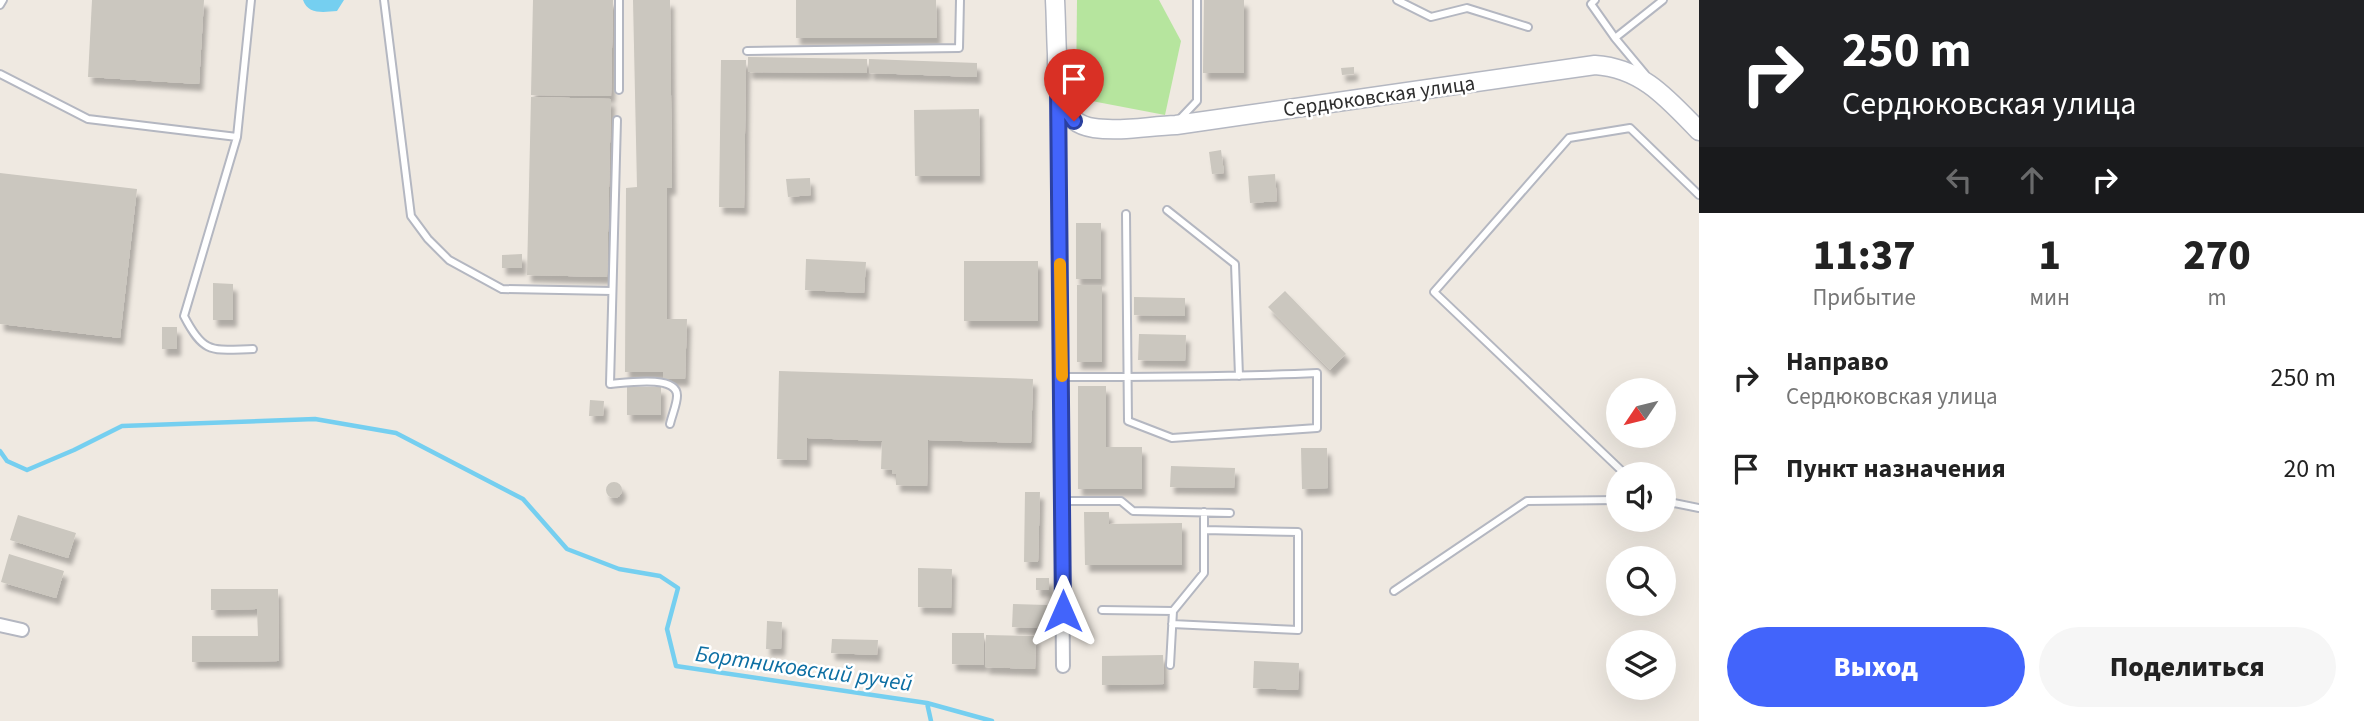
<!DOCTYPE html>
<html lang="ru">
<head>
<meta charset="utf-8">
<style>
	:root { --surface:#fff; --page:#f6f6f6; --text:#222; --muted:#767676; --accent:#4264fb }
	body { margin:0; font-family:"Source Sans 3",sans-serif; background:var(--page); color:var(--text); height:100vh; display:flex; flex-direction:column; font-size:26px; white-space:nowrap }
	* { box-sizing:border-box; margin:0 }
	p { font-size:23px; color:var(--muted) }
	.icon { flex:none; width:38px; height:38px; fill:none; stroke:currentColor; stroke-width:2; stroke-linecap:round; stroke-linejoin:round }
	.map { position:relative; flex:1; overflow:hidden }
	.side { display:flex; flex-direction:column; background:var(--surface); width:665px }
	.side>* { flex:none }
	.guide { background:#202124; color:#fff; overflow:hidden }
	.needle { width:46px; rotate:235deg }
	.buttons { position:absolute; left:1606px; top:378px; display:grid; gap:14px }
	.buttons a { display:grid; place-items:center; width:70px; height:70px; border-radius:50%; background:var(--surface); box-shadow:0 7px 28px #0002; font-size:35px }
	.pin { position:absolute; display:grid; place-items:center; width:60px; height:60px; color:#fff; margin:-72px -30px; border-radius:50% 50% 50% 0; rotate:-45deg; box-shadow:0 0 7px #0007 }
	.pin .icon { rotate:45deg }
	.me { position:absolute; width:77px; margin:-38px; rotate:0deg; stroke-linejoin:round; filter:drop-shadow(0 0 5px #0008) }
	.turn { display:flex; align-items:center; gap:24px; height:147px; padding:0 28px; font-size:32px }
	.turn .icon { width:91px; height:91px; stroke-width:2.5 }
	.turn b { display:block; font-size:49px; line-height:60px }
	.lanes { display:flex; align-items:center; height:66px; padding:0 28px; background:#0003; justify-content:center; gap:35px; direction:ltr }
	.lanes .off { opacity:.35 }
	.eta { display:flex; justify-content:space-evenly; align-items:center; height:119px; text-align:center }
	.eta b { font-size:42px; font-weight:800; line-height:49px }
	.primary-button { display:flex; gap:14px; margin-top:auto; padding:14px 28px }
	.primary-button a { flex:1; height:80px; border-radius:42px; background:var(--accent); color:#fff; font-size:28px; font-weight:800; line-height:80px; text-align:center }
	.primary-button a+a { background:var(--page); color:var(--text) }
	ul { padding:0; list-style:none }
	li { display:flex; align-items:center; gap:21px; height:91px; padding:0 28px }
	li div { flex:1 }
	li b { display:block; font-size:26px }
	li em { font-style:normal }
	main { display:flex; flex:1; min-height:0 }
	.map>svg:first-child { display:block }
	.green { fill:#b6e59e }
	.water { fill:#75cff0 }
	.lines { fill:none; stroke-linecap:round; stroke-linejoin:round }
	.stream { stroke:#75cff0; stroke-width:4.5 }
	.building { fill:#cbc7bf; filter:url(#shadow) }
	.lane-casing { stroke:#b4b7c1; stroke-width:10 }
	.street-casing { stroke:#b4b7c1; stroke-width:16 }
	.secondary-casing { stroke:#b4b7c1; stroke-width:21 }
	.lane { stroke:#fff; stroke-width:6 }
	.street { stroke:#fff; stroke-width:12 }
	.secondary { stroke:#fff; stroke-width:18 }
	.route-casing { stroke:#2b41a3; stroke-width:18 }
	.route { stroke:#4264fb; stroke-width:12 }
	.slow { stroke:#f59e0b; stroke-width:12 }
	.labels { text-anchor:middle; stroke-width:5; stroke-linejoin:round; paint-order:stroke }
	.street-label { font-size:21px; fill:#2e2e2e; stroke:#fff }
	.water-label { font-size:23px; font-style:italic; fill:#0d6fa3; stroke:#fff }
</style>
</head>
<body>
<main>
<div class="map">
<svg width="1699" height="721" viewBox="0 0 1699 721">
	<defs>
		<filter id="shadow"><feDropShadow dx="4" dy="7" stdDeviation="2" flood-color="#0004"/></filter>
	</defs>
	<rect width="100%" height="100%" fill="#efe9e1"/>
	<!-- green -->
	<path class="green" d="M 1077,0 L 1159,0 L 1181,41 L 1165,115 L 1076,98 Z"/>
	<!-- water -->
	<path class="water" d="M 303,0 L 344,0 L 337,11 C 324,12 308,15 303,0 Z"/>
	<g class="lines">
		<!-- stream -->
		<path class="stream" d="M 0,451 L 7,461 L 27,470 L 74,450 L 122,426 L 315,419 L 396,433 L 523,499 L 567,549 L 619,569 L 660,576 L 678,588 L 667,629 L 676,666 L 927,703 L 992,721
			M 927,703 L 931,721"/>
	</g>
	<!-- building -->
	<path class="building" d="M 92,0 L 204,0 L 199,84 L 88,77 Z
		M 533,0 L 613,0 L 611,96 L 531,95 Z
		M 633,0 L 670,0 L 672,188 L 667,188 L 667,319 L 687,319 L 685,379 L 663,379 L 663,372 L 625,372 L 626,188 L 637,187 Z
		M 796,0 L 936,0 L 937,38 L 796,38 Z
		M 1204,0 L 1244,0 L 1244,73 L 1203,73 Z
		M 748,57 L 867,59 L 867,73 L 748,72 Z
		M 869,59 L 977,63 L 977,77 L 869,73 Z
		M 721,60 L 746,60 L 744,208 L 719,207 Z
		M 1354,67 L 1354,74 L 1342,75 L 1341,68 Z
		M 531,97 L 611,99 L 607,277 L 527,275 Z
		M 979,109 L 980,176 L 915,176 L 914,110 Z
		M 1221,150 L 1224,173 L 1212,174 L 1209,152 Z
		M 0,173 L 137,189 L 120,338 L 0,324 Z
		M 1275,174 L 1277,201 L 1250,203 L 1248,176 Z
		M 810,178 L 811,195 L 788,197 L 786,179 Z
		M 1076,223 L 1101,223 L 1101,279 L 1076,279 Z
		M 522,254 L 522,268 L 502,268 L 502,255 Z
		M 806,259 L 866,262 L 864,293 L 805,290 Z
		M 964,261 L 1038,261 L 1038,321 L 964,321 Z
		M 213,283 L 233,284 L 233,320 L 213,320 Z
		M 1077,285 L 1102,285 L 1102,362 L 1077,362 Z
		M 1285,291 L 1346,354 L 1330,370 L 1268,307 Z
		M 1134,297 L 1185,298 L 1185,316 L 1134,315 Z
		M 162,327 L 177,327 L 177,349 L 162,349 Z
		M 1139,334 L 1186,335 L 1185,361 L 1138,360 Z
		M 779,371 L 1033,379 L 1031,443 L 928,440 L 927,486 L 896,485 L 896,474 L 892,474 L 892,470 L 881,469 L 882,441 L 807,438 L 807,460 L 777,459 Z
		M 1078,386 L 1106,386 L 1106,447 L 1142,447 L 1142,489 L 1078,489 Z
		M 627,387 L 661,387 L 661,415 L 627,415 Z
		M 590,400 L 604,401 L 603,416 L 589,416 Z
		M 1301,448 L 1327,448 L 1328,488 L 1302,489 Z
		M 1171,466 L 1235,468 L 1234,488 L 1170,487 Z
		M606 490a8 8 0 1 1 16 0a8 8 0 1 1-16 0Z
		M 1025,492 L 1040,492 L 1038,562 L 1024,562 Z
		M 1084,512 L 1109,512 L 1109,524 L 1182,523 L 1182,565 L 1085,565 Z
		M 18,515 L 76,533 L 68,558 L 10,540 Z
		M 9,554 L 64,571 L 56,598 L 1,582 Z
		M 918,568 L 952,569 L 951,608 L 918,607 Z
		M 1036,578 L 1049,578 L 1049,590 L 1036,590 Z
		M 211,589 L 278,589 L 279,661 L 192,662 L 192,636 L 258,636 L 257,609 L 211,610 Z
		M 1013,604 L 1047,605 L 1046,628 L 1012,627 Z
		M 767,621 L 782,622 L 781,649 L 766,649 Z
		M 952,633 L 984,633 L 984,665 L 952,664 Z
		M 986,635 L 1036,636 L 1035,669 L 985,667 Z
		M 832,639 L 878,640 L 877,655 L 831,653 Z
		M 1163,655 L 1164,684 L 1102,685 L 1102,656 Z
		M 1254,661 L 1299,663 L 1298,690 L 1253,688 Z"/>
	<g class="lines">
		<!-- lane casing -->
		<g class="lane-casing">
			<path id="lane" d="M 251,0 L 237,137 L 184,316 C 204,355 212,350 253,349
				M 384,0 L 411,216 L 428,239 L 449,260 L 502,289 L 612,291
				M 1397,0 L 1431,17 L 1467,8 L 1528,27
				M 1595,0 L 1591,4 L 1615,38 L 1645,74
				M 0,5 L 3,0
				M 1615,38 L 1663,0
				M 747,51 L 959,48 L 960,0
				M 0,74 L 88,119 L 237,137
				M 619,90 L 619,0
				M 617,120 L 610,384 C 624,383 678,374 677,396 C 677,404 672,415 670,424
				M 1179,120 L 1197,101 L 1197,0
				M 1167,210 L 1235,264 L 1239,376
				M 1062,377 C 1147,377 1232,377 1317,373 L 1317,428 L 1172,438 L 1128,421 L 1126,214
				M 1625,474 L 1434,292 L 1569,138 L 1630,128 L 1699,195
				M 1062,501 L 1121,501 L 1133,511 L 1230,513
				M 1664,501 L 1699,508
				M 1394,591 L 1527,501 L 1619,500
				M 1102,610 L 1173,611
				M 1172,624 L 1298,630 L 1298,532 L 1204,530
				M 1170,665 L 1173,611 L 1204,573 L 1204,512"/>
		</g>
		<!-- street casing -->
		<g class="street-casing">
			<path id="street" d="M 1058,99 L 1063,666
				M 0,625 L 22,630"/>
		</g>
		<!-- secondary casing -->
		<g class="secondary-casing">
			<path id="secondary" d="M 1055,0 C 1056,18 1056,36 1057,54 C 1057,84 1056,123 1094,128 C 1120,132 1149,126 1176,125 L 1595,65 C 1642,68 1668,99 1699,131"/>
		</g>
		<!-- lane -->
		<use href="#lane" class="lane"/>
		<!-- street -->
		<use href="#street" class="street"/>
		<!-- secondary -->
		<use href="#secondary" class="secondary"/>
	</g>
	<g class="lines">
		<!-- route casing -->
		<g class="route-casing">
			<path id="route" d="M 1063,611 L 1058,88 L 1062,104 L 1074,121"/>
		</g>
		<!-- route -->
		<use href="#route" class="route"/>
		<!-- slow -->
		<path class="slow" d="M 1060,264 L 1062,376"/>
	</g>
	<g class="labels">
		<!-- street labels -->
		<g class="street-label">
			<text transform="translate(1379 96) rotate(-8)" y="7">Сердюковская улица</text>
		</g>
		<!-- water labels -->
		<g class="water-label">
			<text transform="translate(804 668) rotate(8)" y="8">Бортниковский ручей</text>
		</g>
	</g>
</svg>
<div class="buttons">
<a><svg class="needle" viewBox="-14 -14 28 28"><path d="M0-13l5 13h-10z" fill="#e53935"/><path d="M0 13l5-13h-10z" fill="#767676"/></svg></a>
<a><svg class="icon" aria-label="sound" viewBox="0 0 24 24"><path d="M4 9h4l5-4v14l-5-4H4zM17 9q2 3 0 6"/></svg></a>
<a><svg class="icon" aria-label="search" viewBox="0 0 24 24"><circle cx="10" cy="10" r="6"/><path d="M15 15l6 6"/></svg></a>
<a><svg class="icon" aria-label="layers" viewBox="0 0 24 24"><path d="M12 4l9 5-9 5-9-5zM3 14l9 5 9-5"/></svg></a>
</div>
<div class="pin" style="left:1074px;top:121px;background:#d93025"><svg class="icon" aria-label="arrive" viewBox="0 0 24 24"><path d="M6 21V4h12l-3 4 3 4H6"/></svg></div>
<svg class="me" style="left:1063px;top:611px" viewBox="-20 -20 40 40"><path d="M0-17L14 15 0 8-14 15z" fill="#4264fb" stroke="#fff" stroke-width="4"/></svg>
</div>
<section class="side">
<div class="guide">
<div class="turn"><svg class="icon" aria-label="right" viewBox="0 0 24 24"><path d="M7 20v-9h11M14 6l5 5-5 5"/></svg><div><b>250 m</b>Сердюковская улица</div></div>
<div class="lanes"><svg class="icon off" aria-label="left" viewBox="0 0 24 24"><path d="M17 20v-9H6M10 6l-5 5 5 5"/></svg><svg class="icon off" aria-label="ahead" viewBox="0 0 24 24"><path d="M12 20V5M6 11l6-6 6 6"/></svg><svg class="icon" aria-label="right" viewBox="0 0 24 24"><path d="M7 20v-9h11M14 6l5 5-5 5"/></svg></div>
</div>
<div class="eta">
<div><b>11:37</b><p>Прибытие</p></div>
<div><b>1</b><p>мин</p></div>
<div><b>270</b><p>m</p></div>
</div>
<ul>
<li><svg class="icon" aria-label="right" viewBox="0 0 24 24"><path d="M7 20v-9h11M14 6l5 5-5 5"/></svg><div><b>Направо</b><p>Сердюковская улица</p></div><em>250 m</em></li>
<li><svg class="icon" aria-label="arrive" viewBox="0 0 24 24"><path d="M6 21V4h12l-3 4 3 4H6"/></svg><div><b>Пункт назначения</b></div><em>20 m</em></li>
</ul>
<div class="primary-button"><a>Выход</a><a>Поделиться</a></div>
</section>
</main>
</body>
</html>
